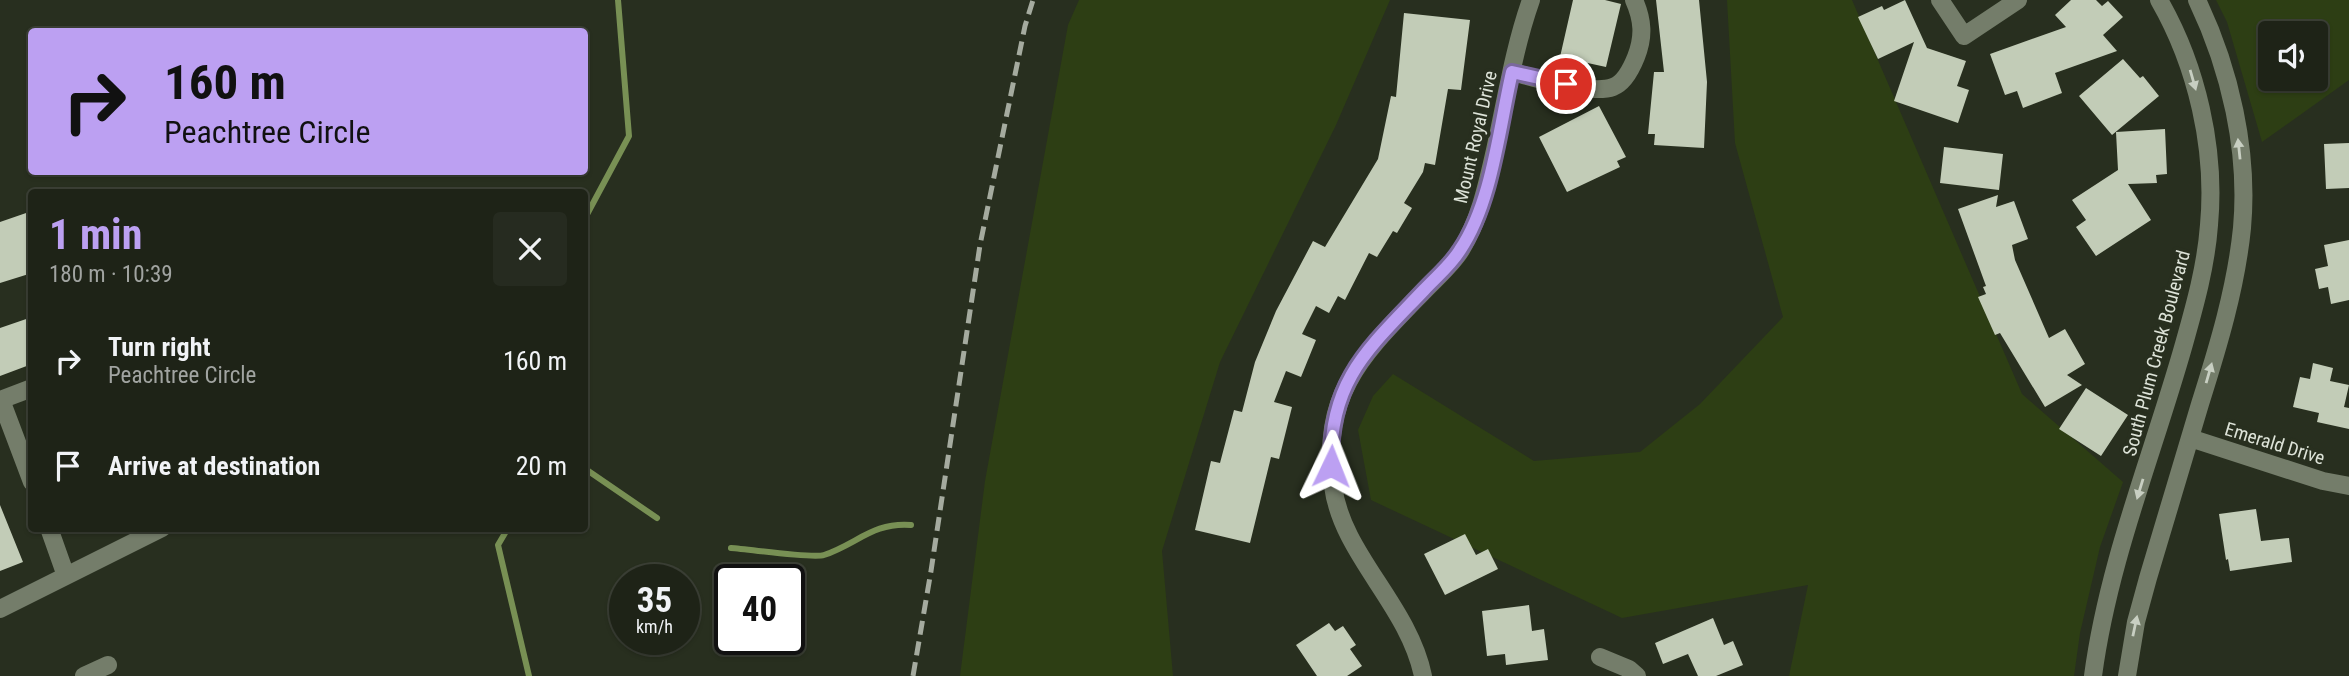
<!DOCTYPE html>
<html lang="en">
<head>
<meta charset="utf-8">
<style>
	:root { --surface:#1e2317; --page:#262b20; --text:#f1f3f6; --muted:#a1a4a1; --line:#3c4036; --accent:#bca0f2 }
	body { margin:0; font-family:"Roboto Condensed",sans-serif; background:var(--page); color:var(--text); height:100vh; display:flex; flex-direction:column; font-size:26px; white-space:nowrap }
	* { box-sizing:border-box; margin:0 }
	p { font-size:23px; color:var(--muted) }
	.icon { flex:none; width:38px; height:38px; fill:none; stroke:currentColor; stroke-width:2; stroke-linecap:round; stroke-linejoin:round }
	.map { position:relative; flex:1; overflow:hidden }
	.drawer { position:absolute; left:28px; top:189px; width:560px; height:343px; display:flex; flex-direction:column; background:var(--surface); border-radius:7px; box-shadow:0 2px 5px #0004,0 0 0 2px var(--line) }
	.drawer>* { flex:none }
	.top-card { position:absolute; left:28px; top:28px; width:560px; height:147px; border-radius:7px; box-shadow:0 2px 5px #0004,0 0 0 2px var(--line); background:#bca0f2; color:#111; overflow:hidden }
	.buttons { position:absolute; left:2258px; top:21px; display:grid; gap:14px }
	.buttons a { display:grid; place-items:center; width:70px; height:70px; border-radius:7px; background:var(--surface); box-shadow:0 2px 5px #0004,0 0 0 2px var(--line); font-size:35px }
	.speed { position:absolute; left:609px; top:564px; display:flex; gap:14px; font-size:35px; font-weight:700; text-align:center }
	.speed>* { display:grid; place-content:center; width:91px; height:91px; border-radius:50%; background:var(--surface); box-shadow:0 2px 5px #0004,0 0 0 2px var(--line); line-height:1 }
	.speed small { font-size:18px; font-weight:400 }
	.speed .limit { border:4px solid #111; border-radius:10px; background:#fff; color:#111 }
	.pin { position:absolute; display:grid; place-items:center; width:60px; height:60px; color:#fff; margin:-30px; border:4px solid #fff; border-radius:50%; box-shadow:0 2px 7px #0007 }
	.me { position:absolute; width:77px; margin:-38px; rotate:2deg; stroke-linejoin:round; filter:drop-shadow(0 0 5px #0008) }
	.turn { display:flex; align-items:center; gap:24px; height:147px; padding:0 21px; font-size:32px }
	.turn .icon { width:91px; height:91px; stroke-width:2.5 }
	.turn b { display:block; font-size:49px; line-height:60px }
	.round { display:grid; place-items:center; flex:none; width:74px; height:74px; border-radius:7px; background:var(--page) }
	.headline { display:flex; align-items:center; justify-content:space-between; height:119px; padding:0 21px }
	h1 { font-size:42px; font-weight:700; line-height:52px; color:var(--accent) }
	ul { padding:0; list-style:none }
	li { display:flex; align-items:center; gap:21px; height:105px; padding:0 21px }
	li div { flex:1 }
	li b { display:block; font-size:26px }
	li em { font-style:normal }
	.map>svg:first-child { display:block }
	.green { fill:#2d3e14; fill-rule:evenodd }
	.lines { fill:none; stroke-linecap:round; stroke-linejoin:round }
	.stream { stroke:#789054; stroke-width:6 }
	.building { fill:#c2ccb7 }
	.minor { stroke:#747d6a; stroke-width:18 }
	.rail { stroke:#a5ab9f; stroke-width:5; stroke-dasharray:14 7; stroke-linecap:butt }
	.oneway { fill:#c8cfc2 }
	.route-casing { stroke:#7a689d; stroke-width:18 }
	.route { stroke:#bca0f2; stroke-width:12 }
	.labels { text-anchor:middle; stroke-width:7; stroke-linejoin:round; paint-order:stroke }
	.street-label { font-size:19px; fill:#dde3d8; stroke:#282f1f }
</style>
</head>
<body>
<div class="map">
<svg width="2349" height="676" viewBox="0 0 2349 676">
	<rect width="100%" height="100%" fill="#282f1f"/>
	<!-- green -->
	<path class="green" d="M 1079,0 L 1390,0 L 1336,125 L 1220,362 L 1162,551 L 1173,676 L 960,676 L 985,481 L 1068,25 Z
		M 1727,0 L 1852,0 L 2022,394 L 2123,482 L 2100,547 L 2080,633 L 2074,676 L 1789,676 L 1808,585 L 1622,618 L 1371,500 L 1358,430 L 1373,396 L 1393,374 L 1534,461 L 1640,452 L 1700,404 L 1783,317 L 1735,143 Z
		M 2216,0 L 2349,0 L 2349,80 L 2262,142 L 2227,22 ZM 2270,33 L 2315,33 L 2315,79 L 2270,79 Z"/>
	<g class="lines">
		<!-- stream -->
		<path class="stream" d="M 584,220 L 629,136 L 618,0
			M 584,468 L 657,518
			M 508,528 L 498,545 L 529,676
			M 731,548 C 749,549 812,559 824,555 C 857,544 873,522 911,525"/>
	</g>
	<!-- building -->
	<path class="building" d="M 1573,0 L 1605,0 L 1621,4 L 1606,67 L 1560,57 Z
		M 1656,0 L 1699,0 L 1707,82 L 1704,148 L 1654,145 L 1655,134 L 1648,134 L 1654,72 L 1664,72 Z
		M 1905,0 L 1927,48 L 1966,61 L 1957,86 L 1969,90 L 1958,123 L 1894,101 L 1914,42 L 1878,59 L 1858,17 L 1882,6 L 1884,10 Z
		M 2071,0 L 2096,0 L 2102,6 L 2108,1 L 2123,17 L 2103,35 L 2117,51 L 2055,73 L 2062,93 L 2023,108 L 2017,91 L 2005,95 L 1990,54 L 2066,27 L 2055,15 Z
		M 1404,13 L 1470,20 L 1461,90 L 1448,89 L 1435,165 L 1425,163 L 1423,172 L 1404,203 L 1412,208 L 1397,233 L 1393,231 L 1377,257 L 1369,253 L 1345,300 L 1338,296 L 1329,313 L 1316,306 L 1302,334 L 1316,340 L 1301,377 L 1286,371 L 1274,402 L 1292,407 L 1279,459 L 1271,457 L 1250,543 L 1195,530 L 1211,461 L 1220,463 L 1234,410 L 1242,412 L 1255,362 L 1276,311 L 1313,241 L 1325,247 L 1378,159 L 1391,96 L 1396,97 Z
		M 2123,59 L 2140,78 L 2143,76 L 2159,96 L 2112,135 L 2079,96 Z
		M 1599,106 L 1626,157 L 1617,161 L 1620,167 L 1567,192 L 1539,137 Z
		M 2165,129 L 2167,174 L 2156,175 L 2157,183 L 2128,184 L 2151,220 L 2096,256 L 2076,227 L 2086,220 L 2072,200 L 2118,170 L 2116,132 Z
		M 2349,143 L 2349,188 L 2326,189 L 2324,144 Z
		M 1944,147 L 2003,154 L 1999,190 L 1940,183 Z
		M 1998,195 L 1996,207 L 2014,201 L 2028,239 L 2012,245 L 2015,260 L 2049,338 L 2065,329 L 2085,364 L 2067,375 L 2082,385 L 2045,407 L 2000,333 L 1995,335 L 1978,297 L 1986,294 L 1983,287 L 1986,286 L 1958,209 Z
		M 29,212 L 32,220 L 32,273 L 0,283 L 0,222 Z
		M 2349,240 L 2349,300 L 2331,304 L 2328,287 L 2319,289 L 2315,269 L 2328,266 L 2324,245 Z
		M 32,317 L 32,364 L 0,376 L 0,328 Z
		M 2313,363 L 2333,368 L 2330,381 L 2349,385 L 2344,407 L 2349,408 L 2349,429 L 2317,422 L 2319,413 L 2293,407 L 2300,377 L 2310,379 Z
		M 2086,388 L 2128,415 L 2101,456 L 2059,429 Z
		M 0,505 L 23,562 L 0,571 Z
		M 2256,509 L 2261,541 L 2289,538 L 2292,562 L 2230,571 L 2228,559 L 2226,560 L 2219,514 Z
		M 1465,534 L 1476,555 L 1488,549 L 1498,569 L 1445,595 L 1424,554 Z
		M 1529,605 L 1532,631 L 1544,629 L 1548,660 L 1506,665 L 1505,654 L 1487,656 L 1482,611 Z
		M 1713,618 L 1724,645 L 1733,641 L 1743,665 L 1716,676 L 1698,676 L 1688,654 L 1663,664 L 1655,643 Z
		M 1329,623 L 1335,631 L 1343,626 L 1356,645 L 1350,649 L 1362,666 L 1347,676 L 1317,676 L 1296,645 Z"/>
	<g class="lines">
		<!-- minor -->
		<path class="minor" d="M 1940,0 L 1964,36 L 2018,0
			M 1512,72 C 1536,78 1591,95 1613,87 C 1624,83 1632,67 1636,57 C 1644,37 1643,20 1634,0
			M 0,400 L 32,388
			M 1,400 L 32,482
			M 2190,438 L 2323,481 L 2349,486
			M 49,528 L 66,576
			M 0,609 L 162,528
			M 1600,657 L 1629,669 L 1637,676
			M 84,676 L 108,665
			M 1423,676 C 1408,604 1342,555 1333,486 C 1321,393 1362,355 1422,293 C 1435,279 1451,266 1461,250 C 1480,219 1487,185 1495,150 C 1506,100 1514,48 1531,0
			M 2093,676 C 2108,562 2153,454 2184,344 C 2195,305 2206,266 2209,225 C 2216,149 2197,66 2159,0
			M 2127,676 L 2136,622 L 2148,578 C 2165,520 2183,462 2200,404 C 2218,347 2236,288 2242,228 C 2249,151 2230,69 2197,0"/>
		<!-- rail -->
		<path class="rail" d="M 913,676 L 931,571 L 980,245 L 1025,26 L 1033,0"/>
	</g>
	<!-- one-way arrows -->
	<defs><path id="oneway-solid" d="M-6-.8H1V-3.2L6.5 0L1 3.2V.8H-6Z" transform="scale(1.75)"/></defs>
	<g class="oneway">
		<use href="#oneway-solid" transform="translate(2193 80) rotate(74)"/>
		<use href="#oneway-solid" transform="translate(2239 149) rotate(-96)"/>
		<use href="#oneway-solid" transform="translate(2209 373) rotate(-74)"/>
		<use href="#oneway-solid" transform="translate(2140 489) rotate(107)"/>
		<use href="#oneway-solid" transform="translate(2135 626) rotate(-78)"/>
	</g>
	<g class="lines">
		<!-- route casing -->
		<g class="route-casing">
			<path id="route" d="M 1331,466 C 1329,380 1369,348 1424,290 C 1436,277 1451,265 1460,250 C 1492,203 1499,128 1512,72 L 1566,84"/>
		</g>
		<!-- route -->
		<use href="#route" class="route"/>
	</g>
	<g class="labels">
		<!-- street labels -->
		<g class="street-label">
			<text transform="translate(1475 137) rotate(-77)" y="7">Mount Royal Drive</text>
			<text transform="translate(2156 353) rotate(-75)" y="7">South Plum Creek Boulevard</text>
			<text transform="translate(2275 443) rotate(17)" y="7">Emerald Drive</text>
		</g>
	</g>
</svg>
<div class="buttons">
<a><svg class="icon" aria-label="sound" viewBox="0 0 24 24"><path d="M4 9h4l5-4v14l-5-4H4zM17 9q2 3 0 6"/></svg></a>
</div>
<div class="speed"><div>35<small>km/h</small></div><div class="limit">40</div></div>
<div class="pin" style="left:1566px;top:84px;background:#d93025"><svg class="icon" aria-label="arrive" viewBox="0 0 24 24"><path d="M6 21V4h12l-3 4 3 4H6"/></svg></div>
<svg class="me" style="left:1331px;top:466px" viewBox="-20 -20 40 40"><path d="M0-17L14 15 0 8-14 15z" fill="#bca0f2" stroke="#fff" stroke-width="4"/></svg>
<div class="top-card">
<div class="turn"><svg class="icon" aria-label="right" viewBox="0 0 24 24"><path d="M7 20v-9h11M14 6l5 5-5 5"/></svg><div><b>160 m</b>Peachtree Circle</div></div>
</div>
<section class="drawer">
<div class="headline"><div><h1>1 min</h1><p>180 m · 10:39</p></div><a class="round"><svg class="icon" aria-label="close" viewBox="0 0 24 24"><path d="M6 6l12 12M18 6L6 18"/></svg></a></div>
<ul>
<li><svg class="icon" aria-label="right" viewBox="0 0 24 24"><path d="M7 20v-9h11M14 6l5 5-5 5"/></svg><div><b>Turn right</b><p>Peachtree Circle</p></div><em>160 m</em></li>
<li><svg class="icon" aria-label="arrive" viewBox="0 0 24 24"><path d="M6 21V4h12l-3 4 3 4H6"/></svg><div><b>Arrive at destination</b></div><em>20 m</em></li>
</ul>
</section>
</div>
</body>
</html>
